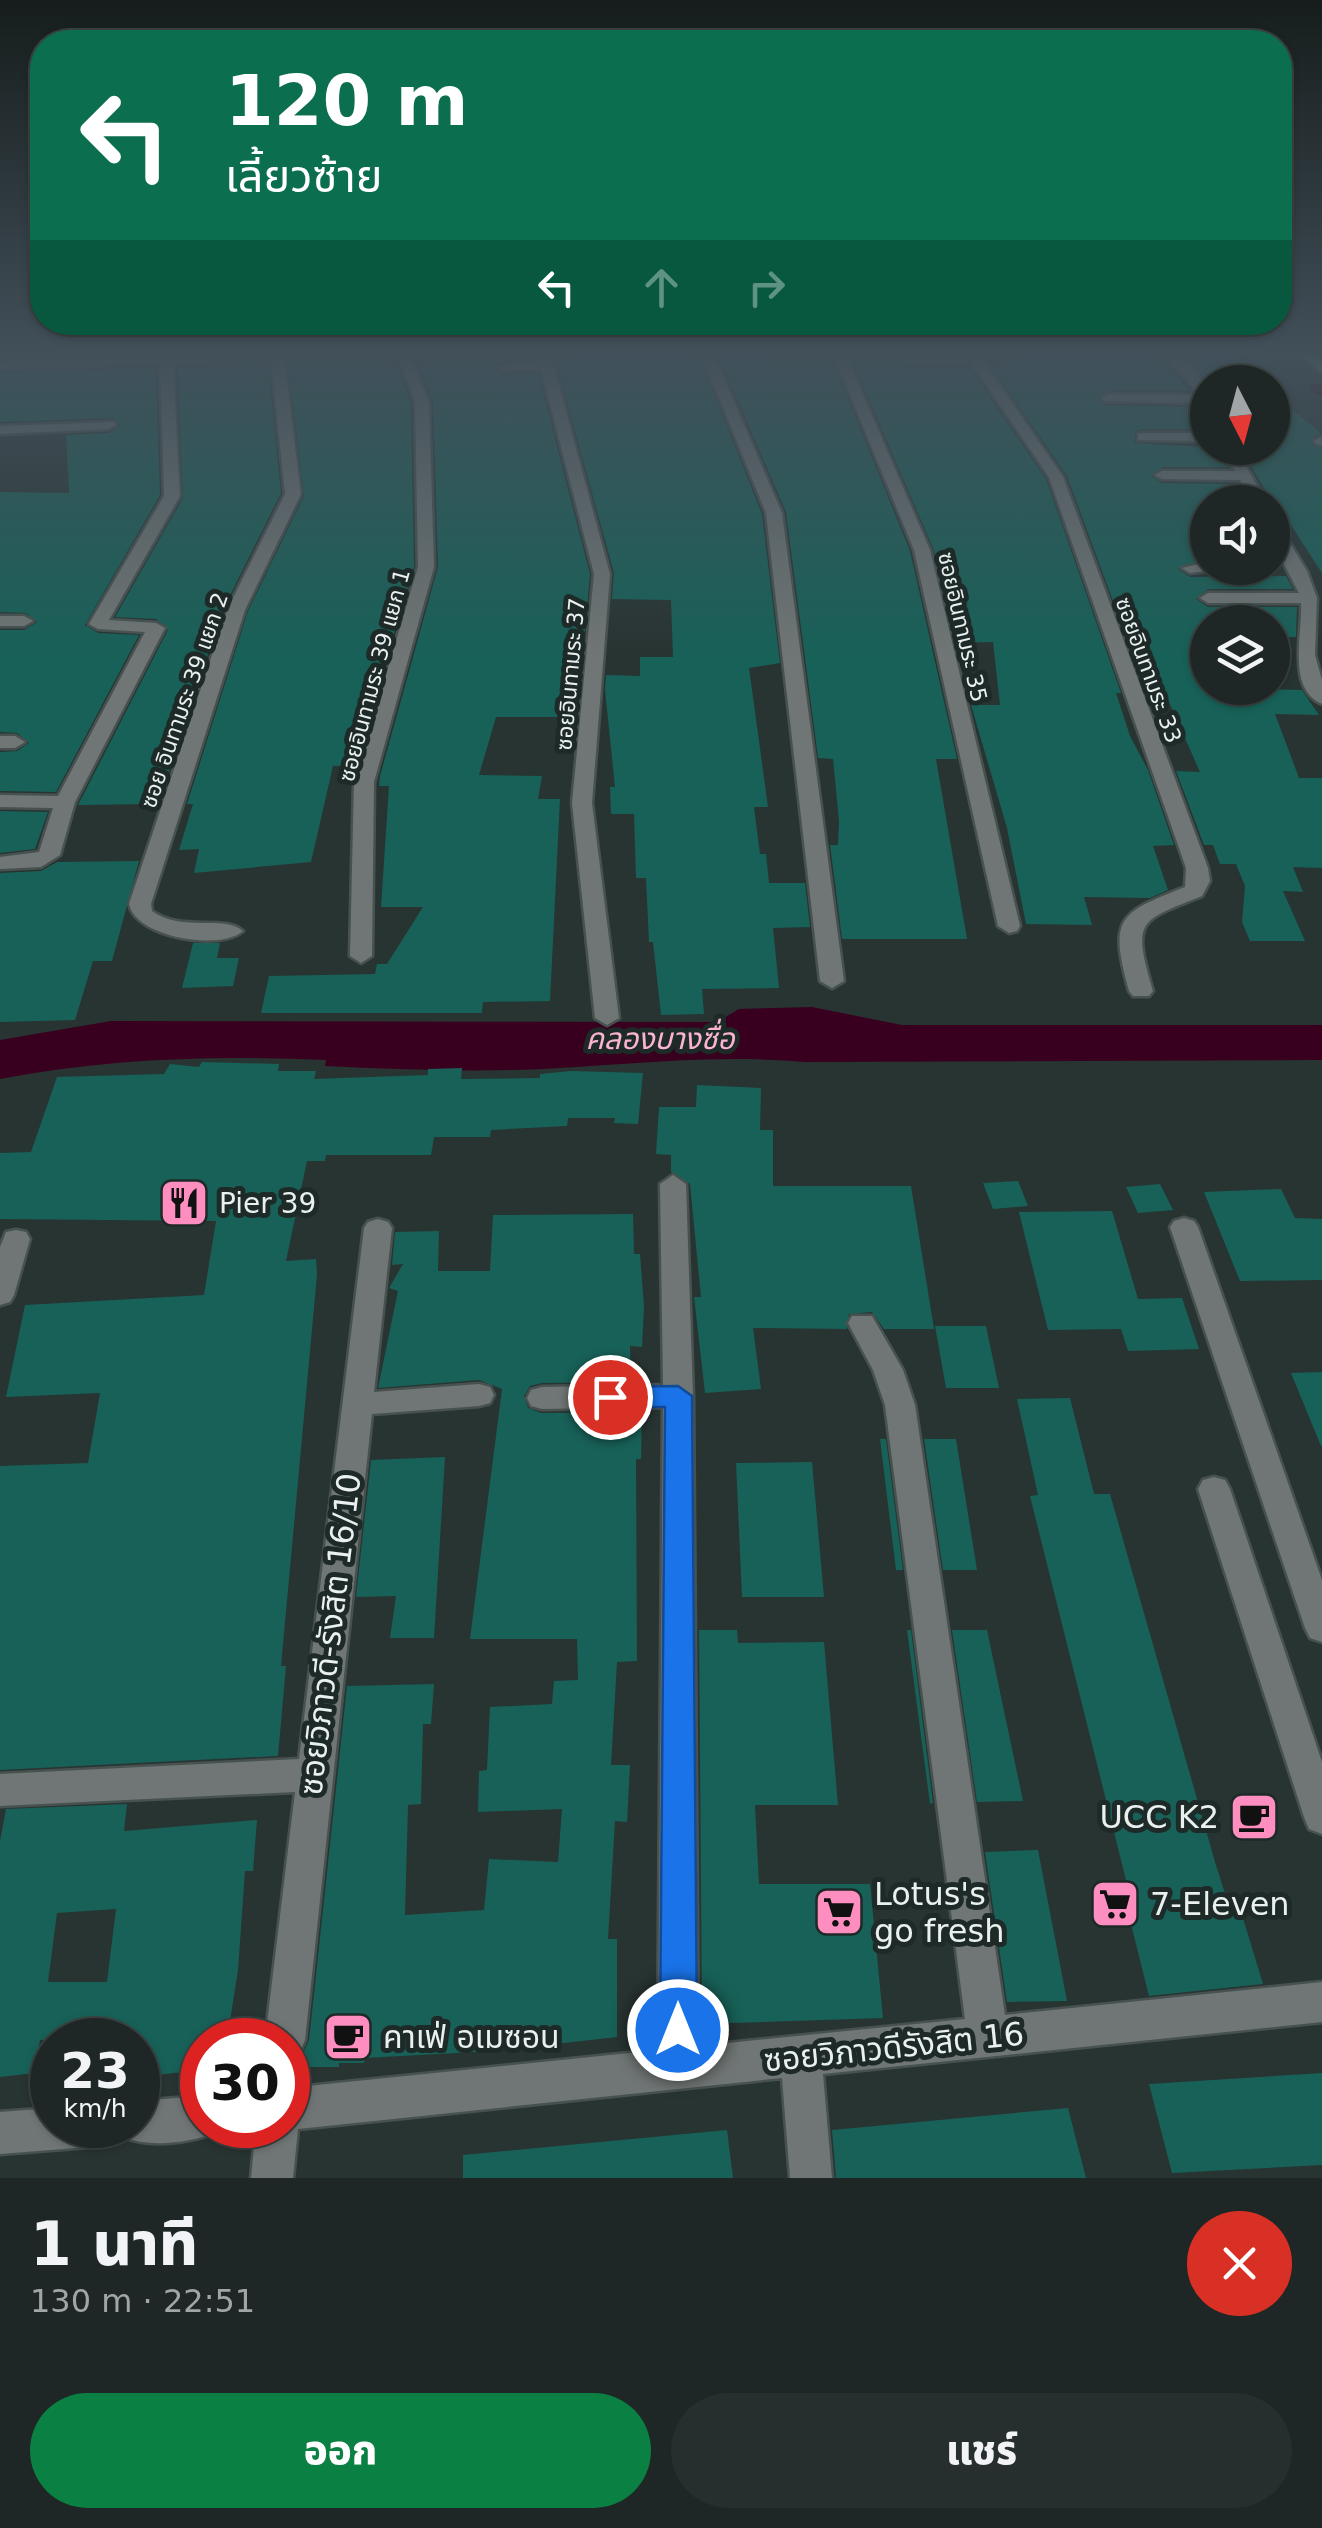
<!DOCTYPE html>
<html lang="th">
<head>
<meta charset="utf-8">
<style>
	:root { --surface:#1e2726; --page:#262f2e; --text:#f1f3f6; --muted:#a1a5a7; --line:#3c4443; --accent:#0b8043 }
	body { margin:0; font-family:"DejaVu Sans","Noto Sans Thai",sans-serif; background:var(--page); color:var(--text); height:100vh; display:flex; flex-direction:column; font-size:38px; white-space:nowrap }
	* { box-sizing:border-box; margin:0 }
	p { font-size:32px; color:var(--muted) }
	.icon { flex:none; width:55px; height:55px; fill:none; stroke:currentColor; stroke-width:2; stroke-linecap:round; stroke-linejoin:round }
	.map { position:relative; height:2178px; overflow:hidden }
	.drawer { display:flex; flex-direction:column; background:var(--surface); flex:1 }
	.drawer>* { flex:none }
	.guide { position:absolute; left:30px; top:30px; width:1262px; height:305px; border-radius:40px; box-shadow:0 2px 8px #0004,0 0 0 2px var(--line); background:#0b6e4f; color:#fff; overflow:hidden }
	.needle { width:65px; rotate:174deg }
	.fabs { position:absolute; left:1190px; top:365px; display:grid; gap:20px }
	.fabs a { display:grid; place-items:center; width:100px; height:100px; border-radius:50%; background:var(--surface); box-shadow:0 2px 8px #0004,0 0 0 2px var(--line); font-size:50px }
	.speed { position:absolute; left:30px; top:2018px; display:flex; gap:20px; font-size:50px; font-weight:700; text-align:center }
	.speed>* { display:grid; place-content:center; width:130px; height:130px; border-radius:50%; background:var(--surface); box-shadow:0 2px 8px #0004,0 0 0 2px var(--line); line-height:1 }
	.speed small { font-size:25px; font-weight:400 }
	.speed .limit { border:15px solid #d22; background:#fff; color:#111 }
	.pin { position:absolute; display:grid; place-items:center; width:85px; height:85px; color:#fff; margin:-42px; border:5px solid #fff; border-radius:50%; box-shadow:0 2px 10px #0007 }
	.me { position:absolute; width:110px; margin:-55px; rotate:0deg; stroke-linejoin:round; filter:drop-shadow(0 0 8px #0008) }
	.turn { display:flex; align-items:center; gap:35px; height:210px; padding:0 30px; font-size:45px }
	.turn .icon { width:130px; height:130px; stroke-width:2.5 }
	.turn b { display:block; font-size:70px; line-height:85px }
	.lanes { display:flex; align-items:center; height:95px; padding:0 30px; background:#0003; justify-content:center; gap:50px; direction:ltr }
	.lanes .off { opacity:.35 }
	.round { display:grid; place-items:center; flex:none; width:105px; height:105px; border-radius:52px; background:var(--page) }
	.summary { display:flex; align-items:center; justify-content:space-between; height:170px; padding:0 30px }
	h1 { font-size:60px; font-weight:800; line-height:75px }
	.action { display:flex; gap:20px; margin-top:auto; padding:20px 30px }
	.action a { flex:1; height:115px; border-radius:60px; background:var(--accent); color:#fff; font-size:40px; font-weight:800; line-height:115px; text-align:center }
	.action a+a { background:var(--page); color:var(--text) }
	.map>svg:first-child { display:block }
	.water { fill:#38001e }
	.lines { fill:none; stroke-linecap:round; stroke-linejoin:round }
	.canal { fill:#38001e; fill-rule:evenodd }
	.building { fill:#186158; fill-rule:evenodd }
	.minor-casing { stroke:#475250; stroke-width:5 }
	.major-casing { stroke:#475250; stroke-width:5 }
	.minor { fill:#707675; fill-rule:evenodd }
	.major { fill:#aebbb9; fill-rule:evenodd }
	.route { fill:#1a73e8; stroke:#114b97; stroke-width:2.5 }
	.labels { text-anchor:middle; stroke-width:10; stroke-linejoin:round; paint-order:stroke }
	.far-street-label { font-size:22px; fill:#e9f0ef; stroke:#1e2a28 }
	.poi-label { font-size:28px; fill:#e9f0ef; stroke:#1e2a28; text-anchor:start }
	.water-label { font-size:30px; font-style:italic; fill:#fab3d0; stroke:#1e2a28 }
	.near-street-label { font-size:32px; fill:#e9f0ef; stroke:#1e2a28 }
	.near-poi-label { font-size:32px; fill:#e9f0ef; stroke:#1e2a28; text-anchor:start }
</style>
</head>
<body>
<div class="map">
<svg width="1322" height="2178" viewBox="0 0 1322 2178">
	<rect width="100%" height="100%" fill="#283432"/>
	<!-- water -->
	<path class="water" d="M 812,1007 L 902,1025 L 1322,1025 L 1322,1060 L 806,1062 C 729,1055 654,1062 577,1067 C 494,1073 408,1070 325,1066 L 326,1060 C 216,1055 109,1058 0,1079 L 0,1040 L 111,1021 L 717,1022 L 739,1009 Z"/>
	<g class="lines">
		<!-- canal -->
		<path class="canal" d="M 1311,384 L 1322,384 L 1322,397 L 1311,392 Z"/>
	</g>
	<!-- building -->
	<path class="building" d="M 16,351 L 188,351 L 16,357 Z
		M 464,351 L 541,351 L 536,358 L 496,363 L 493,368 L 504,375 L 538,373 L 590,574 L 577,717 L 496,717 L 479,775 L 542,776 L 538,799 L 560,799 L 550,1001 L 483,1002 L 482,1013 L 261,1013 L 269,976 L 375,974 L 377,964 L 387,964 L 423,907 L 381,907 L 389,786 L 379,786 L 380,776 L 438,567 L 433,402 L 418,364 L 440,363 L 441,356 L 464,355 Z
		M 697,351 L 762,514 L 780,663 L 749,668 L 768,807 L 754,807 L 760,854 L 766,854 L 769,883 L 805,883 L 810,927 L 773,928 L 779,988 L 702,989 L 704,1014 L 661,1015 L 653,942 L 649,942 L 646,878 L 636,878 L 634,814 L 611,814 L 610,787 L 615,787 L 605,690 L 606,675 L 640,676 L 640,657 L 673,657 L 671,600 L 612,599 L 614,573 L 556,362 L 570,354 Z
		M 758,351 L 829,352 L 910,551 L 957,759 L 936,759 L 967,939 L 842,939 L 830,845 L 838,845 L 839,821 L 833,759 L 818,758 L 786,512 L 717,353 Z
		M 848,351 L 918,351 L 899,360 L 910,367 L 969,367 L 1046,479 L 1121,693 L 1116,693 L 1130,736 L 1148,770 L 1174,845 L 1153,846 L 1168,890 L 1150,898 L 1084,897 L 1092,925 L 1026,924 L 1007,828 L 971,705 L 1000,705 L 993,642 L 956,643 L 933,548 Z
		M 1152,351 L 1190,391 L 1109,390 L 1099,400 L 1104,405 L 1200,407 L 1208,411 L 1208,429 L 1142,429 L 1135,432 L 1135,443 L 1218,448 L 1229,467 L 1162,467 L 1151,476 L 1162,483 L 1238,484 L 1247,500 L 1208,498 L 1208,558 L 1178,569 L 1190,577 L 1286,576 L 1293,589 L 1208,589 L 1196,599 L 1208,607 L 1297,607 L 1296,637 L 1272,637 L 1272,622 L 1203,622 L 1205,628 L 1195,628 L 1208,654 L 1208,688 L 1302,690 L 1319,715 L 1275,714 L 1299,778 L 1322,778 L 1322,868 L 1293,867 L 1303,892 L 1283,891 L 1305,941 L 1250,941 L 1242,922 L 1245,886 L 1236,864 L 1220,864 L 1213,845 L 1204,845 L 1176,771 L 1200,772 L 1165,693 L 1147,693 L 1067,476 L 991,366 L 1006,365 L 1000,357 L 1017,353 Z
		M 1173,351 L 1227,351 L 1253,382 L 1208,386 L 1196,366 Z
		M 387,357 L 387,365 L 397,365 L 411,403 L 414,566 L 355,765 L 333,766 L 311,862 L 194,873 L 199,849 L 179,850 L 193,804 L 187,804 L 248,611 L 304,496 L 288,363 Z
		M 268,363 L 281,493 L 223,609 L 158,804 L 78,805 L 168,630 L 156,619 L 115,617 L 183,498 L 177,367 Z
		M 156,367 L 160,495 L 85,625 L 98,633 L 139,635 L 56,792 L 0,791 L 0,752 L 17,751 L 29,743 L 17,733 L 0,732 L 0,630 L 24,630 L 37,622 L 26,613 L 0,612 L 0,492 L 69,493 L 66,435 L 109,433 L 120,426 L 114,418 L 0,422 L 0,373 Z
		M 1272,393 L 1321,433 L 1310,440 L 1322,448 L 1322,573 L 1287,519 L 1272,519 L 1272,501 L 1240,448 L 1272,448 Z
		M 0,811 L 48,812 L 35,849 L 0,853 Z
		M 139,861 L 112,961 L 93,961 L 75,1020 L 0,1022 L 0,873 L 41,871 L 57,862 Z
		M 193,943 L 220,943 L 217,958 L 239,958 L 233,986 L 182,988 Z
		M 202,1062 L 279,1064 L 278,1071 L 316,1071 L 314,1079 L 428,1075 L 428,1069 L 462,1068 L 461,1079 L 540,1078 L 540,1074 L 571,1071 L 643,1073 L 638,1124 L 614,1123 L 615,1118 L 568,1118 L 567,1126 L 491,1130 L 490,1137 L 434,1137 L 431,1155 L 326,1155 L 325,1161 L 307,1161 L 286,1261 L 316,1259 L 317,1275 L 281,1666 L 286,1666 L 278,1756 L 0,1770 L 0,1466 L 88,1463 L 100,1393 L 6,1397 L 25,1305 L 204,1295 L 216,1221 L 0,1219 L 0,1153 L 31,1152 L 57,1077 L 164,1074 L 170,1064 L 199,1067 Z
		M 697,1085 L 761,1088 L 760,1130 L 773,1130 L 773,1186 L 911,1186 L 934,1329 L 884,1329 L 872,1312 L 849,1314 L 847,1329 L 753,1328 L 761,1389 L 705,1393 L 694,1297 L 701,1297 L 690,1184 L 671,1172 L 671,1155 L 656,1154 L 659,1107 L 696,1107 Z
		M 1018,1181 L 1028,1206 L 993,1209 L 983,1183 Z
		M 1160,1184 L 1173,1210 L 1138,1213 L 1126,1187 Z
		M 1281,1189 L 1295,1218 L 1322,1219 L 1322,1280 L 1240,1281 L 1204,1192 Z
		M 1112,1211 L 1138,1299 L 1182,1298 L 1199,1349 L 1128,1351 L 1121,1329 L 1048,1330 L 1019,1212 Z
		M 633,1214 L 634,1254 L 640,1254 L 644,1306 L 642,1347 L 630,1346 L 631,1382 L 542,1383 L 530,1386 L 524,1396 L 528,1408 L 541,1413 L 642,1412 L 641,1459 L 636,1459 L 637,1661 L 617,1662 L 611,1765 L 630,1765 L 627,1822 L 615,1821 L 608,1939 L 617,1939 L 617,2037 L 492,2051 L 365,2058 L 364,2063 L 339,2063 L 339,2067 L 289,2067 L 302,2055 L 309,2040 L 347,1686 L 434,1684 L 431,1724 L 423,1724 L 421,1804 L 408,1805 L 405,1915 L 484,1910 L 489,1859 L 558,1862 L 562,1809 L 478,1812 L 479,1771 L 487,1770 L 490,1707 L 552,1704 L 554,1681 L 578,1680 L 577,1639 L 470,1639 L 502,1389 L 479,1380 L 378,1388 L 398,1291 L 389,1288 L 403,1264 L 392,1265 L 395,1232 L 439,1231 L 438,1271 L 490,1271 L 493,1215 Z
		M 935,1326 L 986,1326 L 999,1388 L 946,1388 Z
		M 1322,1372 L 1322,1445 L 1321,1446 L 1291,1373 Z
		M 1070,1398 L 1094,1494 L 1110,1494 L 1215,1862 L 1229,1906 L 1239,1905 L 1263,1984 L 1149,1996 L 1128,1912 L 1134,1912 L 1030,1496 L 1038,1495 L 1017,1399 Z
		M 880,1439 L 886,1439 L 903,1570 L 896,1570 Z
		M 924,1439 L 956,1439 L 977,1570 L 943,1570 Z
		M 445,1457 L 434,1638 L 390,1638 L 396,1596 L 356,1597 L 371,1460 Z
		M 812,1462 L 824,1597 L 742,1597 L 736,1463 Z
		M 699,1630 L 737,1630 L 738,1643 L 824,1642 L 838,1805 L 755,1805 L 759,1884 L 870,1884 L 883,2018 L 702,2024 Z
		M 907,1630 L 911,1630 L 933,1803 L 930,1804 Z
		M 952,1630 L 987,1630 L 1023,1801 L 977,1802 Z
		M 127,1804 L 124,1831 L 257,1820 L 253,1871 L 245,1871 L 238,1970 L 227,2040 L 202,2040 L 202,2070 L 138,2077 L 138,2040 L 40,2040 L 35,2073 L 0,2077 L 0,1841 L 6,1809 ZM 116,1909 L 107,1982 L 48,1982 L 57,1913 Z
		M 1038,1850 L 1067,2001 L 1007,2002 L 985,1852 Z
		M 1322,2073 L 1322,2165 L 1172,2173 L 1149,2084 Z
		M 1068,2108 L 1086,2178 L 836,2178 L 832,2130 Z
		M 727,2130 L 733,2178 L 463,2178 L 463,2155 Z"/>
	<g class="lines">
		<!-- minor casing -->
		<g class="minor-casing">
			<path id="minor" d="M 286,351 L 389,351 L 383,355 L 284,359 L 301,494 L 245,610 L 151,904 L 152,911 C 182,933 224,914 243,931 C 221,951 136,938 129,904 L 227,610 L 285,494 L 271,359 L 173,363 L 180,496 L 109,620 L 156,623 L 165,628 L 75,802 L 60,855 L 41,867 L 0,869 L 0,857 L 39,852 L 53,808 L 0,807 L 0,795 L 58,796 L 145,632 L 98,629 L 89,624 L 164,496 L 160,363 L 0,369 L 0,361 Z
				M 396,351 L 408,351 L 429,402 L 434,567 L 374,782 L 372,956 L 361,963 L 350,956 L 354,782 L 418,567 L 415,402 Z
				M 552,351 L 568,351 L 552,360 L 610,574 L 592,803 L 619,1018 L 607,1025 L 595,1018 L 572,803 L 594,574 L 541,369 L 504,371 L 497,367 L 539,361 L 540,355 Z
				M 700,351 L 712,351 L 782,513 L 844,981 L 832,988 L 820,981 L 766,513 Z
				M 832,351 L 844,351 L 930,550 L 1020,926 L 1017,931 L 1009,933 L 998,926 L 914,550 Z
				M 964,351 L 1014,351 L 980,356 L 1063,477 L 1208,868 L 1210,881 L 1202,896 C 1140,921 1131,918 1153,991 L 1149,996 L 1133,996 L 1129,991 C 1108,916 1120,913 1185,887 L 1186,868 L 1049,477 L 970,361 L 910,363 L 903,359 Z
				M 1156,351 C 1186,351 1208,380 1208,408 L 1201,403 L 1104,401 L 1102,398 L 1109,394 L 1196,395 L 1187,378 Z
				M 114,422 L 116,425 L 109,429 L 0,434 L 0,426 Z
				M 1143,433 L 1208,433 L 1208,441 L 1138,440 L 1138,434 Z
				M 1321,437 L 1322,445 L 1316,444 L 1314,441 Z
				M 1222,448 L 1236,448 L 1266,502 L 1252,502 L 1240,480 L 1162,479 L 1155,475 L 1162,471 L 1235,471 Z
				M 1272,522 L 1278,524 L 1307,571 L 1317,598 L 1315,655 L 1322,680 L 1322,704 C 1286,689 1303,632 1301,603 L 1208,603 L 1200,598 L 1208,593 L 1299,593 L 1272,541 Z
				M 1208,562 L 1208,568 L 1216,568 L 1214,570 L 1190,573 L 1182,568 Z
				M 0,616 L 24,616 L 33,621 L 24,626 L 0,626 Z
				M 0,736 L 15,736 L 25,742 L 15,748 L 0,748 Z
				M 673,1175 L 686,1184 L 693,1396 L 698,2046 L 965,2019 L 885,1405 L 873,1370 L 848,1323 L 852,1316 L 872,1316 L 876,1323 L 903,1370 L 915,1405 L 1005,2015 L 1322,1982 L 1322,2022 L 823,2074 L 832,2178 L 790,2178 L 782,2078 L 298,2129 L 293,2178 L 251,2178 L 256,2125 L 288,2125 L 288,2088 L 658,2050 L 663,1407 L 542,1409 L 531,1406 L 527,1398 L 531,1390 L 542,1387 L 663,1385 L 660,1184 Z
				M 1184,1218 L 1194,1221 L 1198,1227 L 1322,1580 L 1322,1642 L 1310,1638 L 1305,1628 L 1170,1227 L 1174,1221 Z
				M 378,1219 L 388,1222 L 392,1228 L 374,1392 L 479,1384 L 490,1387 L 494,1395 L 490,1403 L 479,1406 L 372,1414 L 305,2040 L 299,2054 L 288,2059 L 288,2040 L 265,2040 L 295,1792 L 0,1806 L 0,1774 L 299,1759 L 364,1228 L 368,1222 Z
				M 16,1230 L 26,1232 L 30,1239 L 14,1295 L 10,1302 L 0,1305 L 0,1247 L 6,1232 Z
				M 1214,1477 L 1225,1480 L 1230,1489 L 1322,1762 L 1322,1834 L 1309,1829 L 1304,1817 L 1198,1489 L 1203,1480 Z
				M 202,2096 L 202,2125 L 220,2125 L 217,2132 C 191,2143 149,2148 123,2137 L 120,2130 L 116,2140 L 101,2146 L 0,2154 L 0,2112 L 52,2108 L 52,2125 L 138,2125 L 138,2101 Z"/>
		</g>
		<!-- major casing -->
		<g class="major-casing">
			<path id="major" d="M 1296,351 L 1309,351 L 1322,362 L 1322,373 Z"/>
		</g>
		<!-- minor -->
		<use href="#minor" class="minor"/>
		<!-- major -->
		<use href="#major" class="major"/>
	</g>
	<!-- sky -->
	<linearGradient id="sky" x2="0" y2="1"><stop stop-color="#161d1c"/><stop offset="0.54" stop-color="#42505a"/><stop offset="1" stop-color="#42505a" stop-opacity="0"/></linearGradient>
	<rect width="1322" height="656" fill="url(#sky)"/>
	<!-- route -->
	<path class="route" d="M 678,1386 L 692,1396 L 697,2030 L 692,2043 L 678,2048 L 665,2043 L 660,2030 L 665,1407 L 610,1407 L 597,1397 L 610,1387 Z"/>
	<!-- icons -->
	<defs>
		<g id="restaurant-square" transform="scale(2.5)"><rect x="-9" y="-9" width="18" height="18" rx="4" fill="#fd8ebf" stroke="#1e2a28"/><path d="M-5-6h1v4h1v-4h1v4h1v-4h1v5L-1.5 .5V6h-2V.5L-5-1ZM5-6V6H3V1.5H1.5Q1.5-4 5-6Z" fill="#111"/></g>
		<g id="cafe-square" transform="scale(2.5)"><rect x="-9" y="-9" width="18" height="18" rx="4" fill="#fd8ebf" stroke="#1e2a28"/><path d="M-5.5-4.5H6V0H3Q3 3.5 0 3.5H-2.5Q-5.5 3.5-5.5 0ZM3-3.2v2h1.7v-2ZM-6 4.5H4V6H-6Z" fill="#111"/></g>
		<g id="supermarket-square" transform="scale(2.5)"><rect x="-9" y="-9" width="18" height="18" rx="4" fill="#fd8ebf" stroke="#1e2a28"/><path d="M-6-5.5h2.5l.6 2H6L4.5 2H-2.5L-4.4-4H-6ZM-1.5 3.2a1.3 1.3 0 1 0 .1 0ZM3 3.2a1.3 1.3 0 1 0 .1 0Z" fill="#111"/></g>
	</defs>
	<g fill-rule="evenodd">
		<use href="#restaurant-square" x="184" y="1203"/>
		<use href="#cafe-square" x="1254" y="1817"/>
		<use href="#supermarket-square" x="1115" y="1904"/>
		<use href="#supermarket-square" x="839" y="1912"/>
		<use href="#cafe-square" x="348" y="2037"/>
	</g>
	<g class="labels">
		<!-- far-street labels -->
		<g class="far-street-label">
			<text transform="translate(963 627) rotate(77)" y="8">ซอยอินทามระ 35</text>
			<text transform="translate(1149 670) rotate(70)" y="8">ซอยอินทามระ 33</text>
			<text transform="translate(570 674) rotate(-85)" y="8">ซอยอินทามระ 37</text>
			<text transform="translate(374 675) rotate(-75)" y="8">ซอยอินทามระ 39 แยก 1</text>
			<text transform="translate(184 700) rotate(-71)" y="8">ซอย อินทามระ 39 แยก 2</text>
		</g>
		<!-- poi labels -->
		<g class="poi-label">
			<text x="219" y="1213">Pier 39</text>
		</g>
		<!-- water labels -->
		<g class="water-label">
			<text x="660" y="1049">คลองบางซื่อ</text>
		</g>
		<!-- near-street labels -->
		<g class="near-street-label">
			<text transform="translate(330 1634) rotate(-83)" y="11">ซอยวิภาวดี-รังสิต 16/10</text>
			<text transform="translate(894 2047) rotate(-6)" y="11">ซอยวิภาวดีรังสิต 16</text>
		</g>
		<!-- near-poi labels -->
		<g class="near-poi-label">
			<text x="1219" y="1828" text-anchor="end">UCC K2</text>
			<text x="874" y="1905">Lotus's<tspan x="874" dy="37">go fresh</tspan></text>
			<text x="1150" y="1915">7-Eleven</text>
			<text x="383" y="2048">คาเฟ่ อเมซอน</text>
		</g>
	</g>
</svg>
<div class="fabs">
<a><svg class="needle" viewBox="-14 -14 28 28"><path d="M0-13l5 13h-10z" fill="#e53935"/><path d="M0 13l5-13h-10z" fill="#a1a5a7"/></svg></a>
<a><svg class="icon" aria-label="sound" viewBox="0 0 24 24"><path d="M4 9h4l5-4v14l-5-4H4zM17 9q2 3 0 6"/></svg></a>
<a><svg class="icon" aria-label="layers" viewBox="0 0 24 24"><path d="M12 4l9 5-9 5-9-5zM3 14l9 5 9-5"/></svg></a>
</div>
<div class="speed"><div>23<small>km/h</small></div><div class="limit">30</div></div>
<div class="pin" style="left:610px;top:1397px;background:#d93025"><svg class="icon" aria-label="arrive" viewBox="0 0 24 24"><path d="M6 21V4h12l-3 4 3 4H6"/></svg></div>
<svg class="me" style="left:678px;top:2030px" viewBox="-20 -20 40 40"><circle r="17" fill="#1a73e8" stroke="#fff" stroke-width="3"/><path d="M0-11L8 9 0 5-8 9z" fill="#fff"/></svg>
<div class="guide">
<div class="turn"><svg class="icon" aria-label="left" viewBox="0 0 24 24"><path d="M17 20v-9H6M10 6l-5 5 5 5"/></svg><div><b>120 m</b>เลี้ยวซ้าย</div></div>
<div class="lanes"><svg class="icon" aria-label="left" viewBox="0 0 24 24"><path d="M17 20v-9H6M10 6l-5 5 5 5"/></svg><svg class="icon off" aria-label="ahead" viewBox="0 0 24 24"><path d="M12 20V5M6 11l6-6 6 6"/></svg><svg class="icon off" aria-label="right" viewBox="0 0 24 24"><path d="M7 20v-9h11M14 6l5 5-5 5"/></svg></div>
</div>
</div>
<section class="drawer">
<div class="summary"><div><h1>1 นาที</h1><p>130 m · 22:51</p></div><a class="round" style="background:#d93025;color:#fff"><svg class="icon" aria-label="close" viewBox="0 0 24 24"><path d="M6 6l12 12M18 6L6 18"/></svg></a></div>
<div class="action"><a>ออก</a><a>แชร์</a></div>
</section>
</body>
</html>
